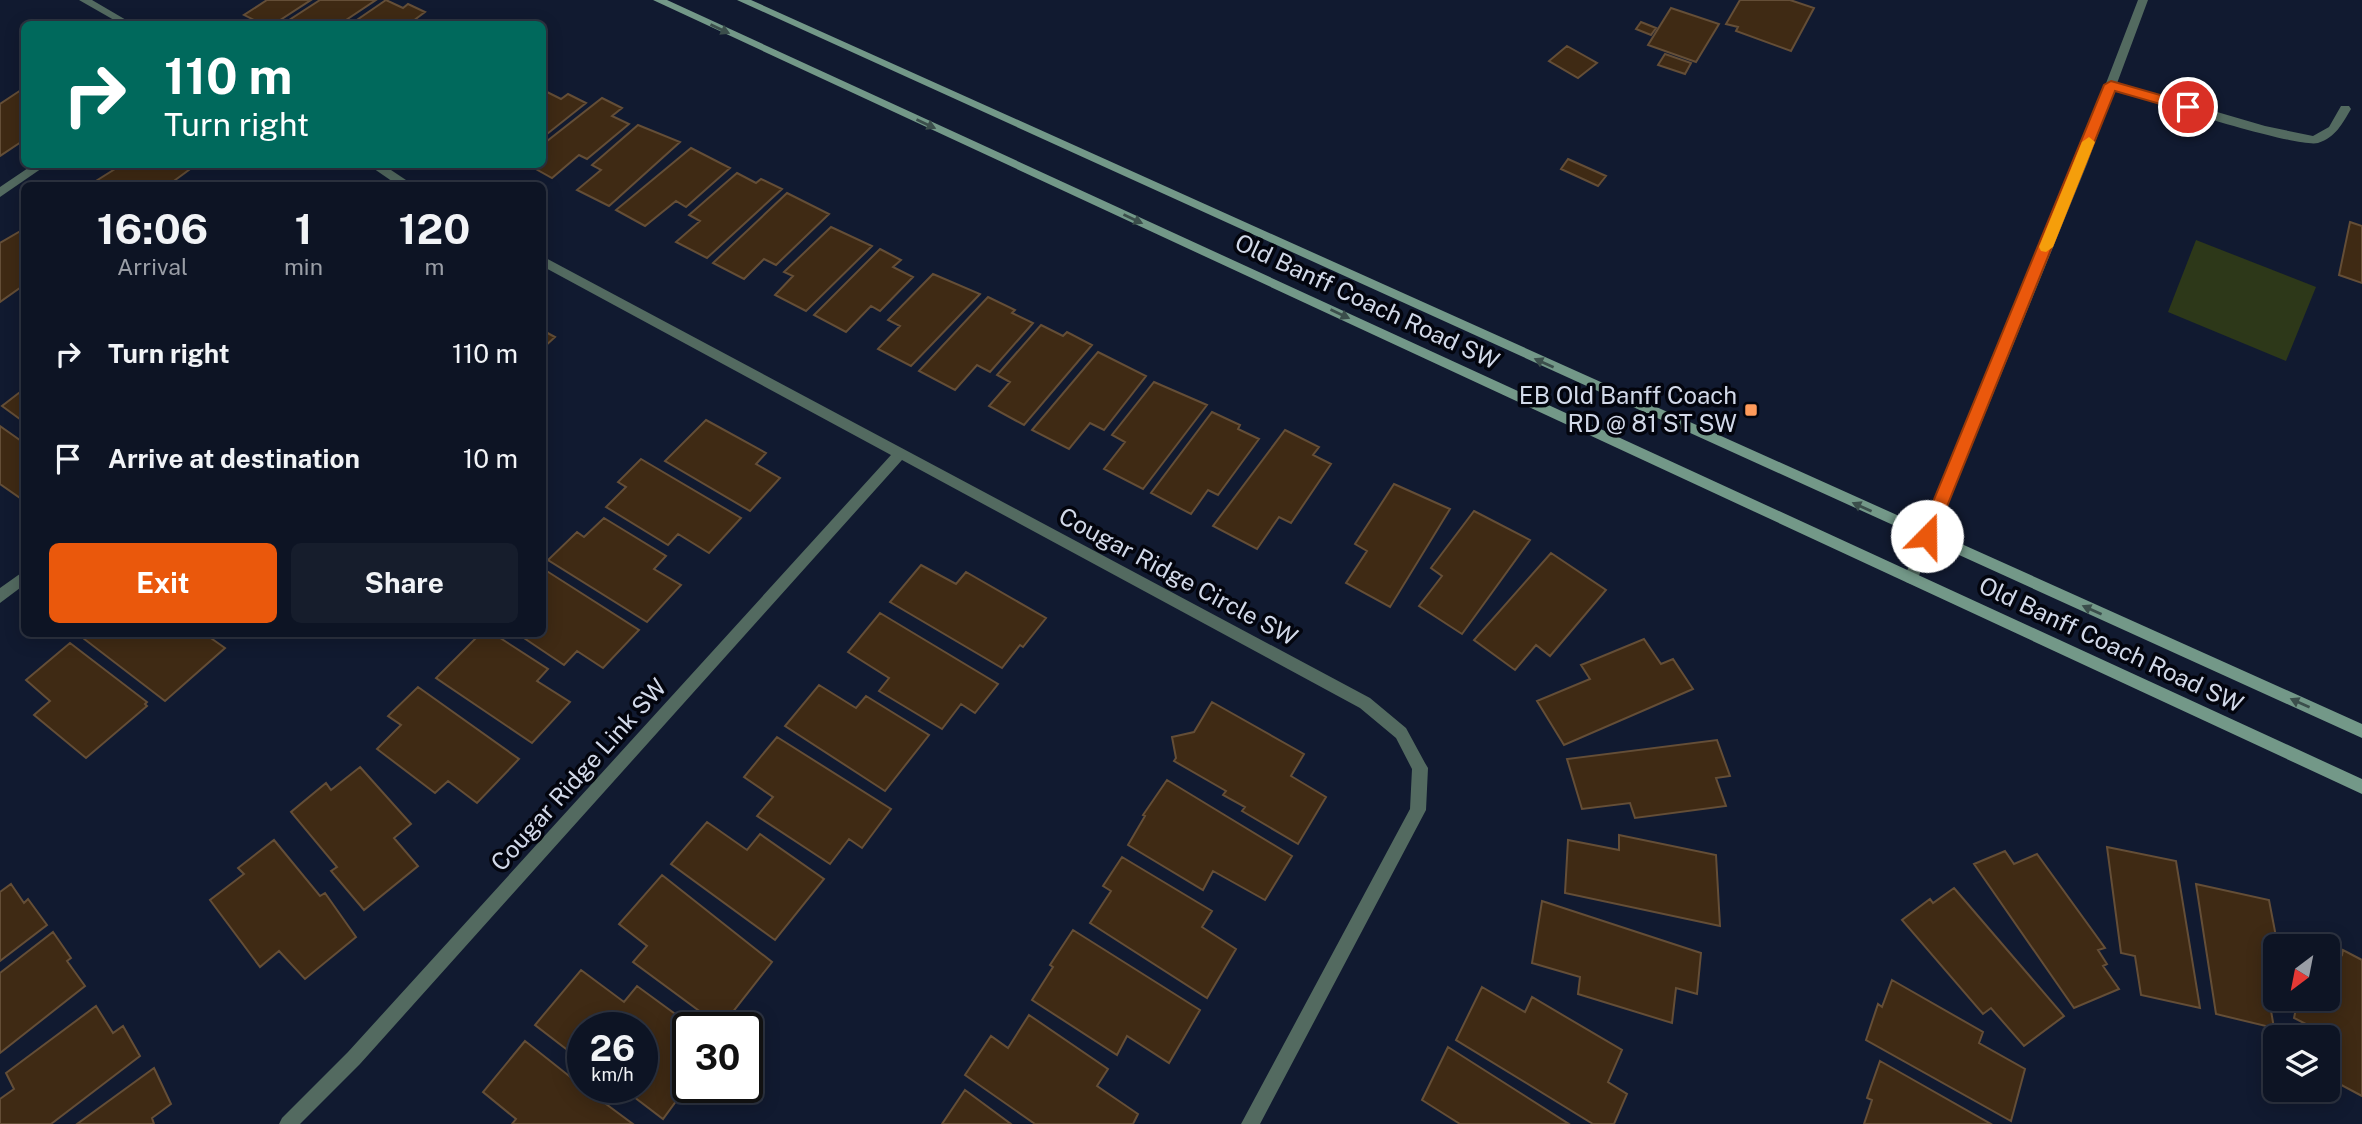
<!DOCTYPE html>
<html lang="en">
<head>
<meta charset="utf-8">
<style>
	:root { --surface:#0d1424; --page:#161d2c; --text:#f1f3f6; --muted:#9a9ea6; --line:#2d3341; --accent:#ea580c }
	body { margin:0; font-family:"Public Sans",sans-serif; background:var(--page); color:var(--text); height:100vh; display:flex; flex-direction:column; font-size:26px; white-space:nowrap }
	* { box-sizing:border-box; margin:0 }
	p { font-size:23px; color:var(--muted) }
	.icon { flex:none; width:38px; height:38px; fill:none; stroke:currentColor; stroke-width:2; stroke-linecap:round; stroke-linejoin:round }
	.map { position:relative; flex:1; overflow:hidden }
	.drawer { position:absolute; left:21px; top:182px; width:525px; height:455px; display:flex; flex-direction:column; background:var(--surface); border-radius:10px; box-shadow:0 4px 18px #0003,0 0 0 2px var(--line) }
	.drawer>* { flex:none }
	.top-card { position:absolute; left:21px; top:21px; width:525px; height:147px; border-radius:10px; box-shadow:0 4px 18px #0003,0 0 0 2px var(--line); background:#00695c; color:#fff; overflow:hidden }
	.needle { width:46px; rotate:212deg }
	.controls { position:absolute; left:2263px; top:934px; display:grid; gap:14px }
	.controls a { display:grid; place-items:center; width:77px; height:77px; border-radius:10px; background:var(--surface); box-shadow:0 4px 18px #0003,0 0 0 2px var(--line); font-size:35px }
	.speed { position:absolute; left:567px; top:1012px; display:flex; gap:14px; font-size:35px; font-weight:700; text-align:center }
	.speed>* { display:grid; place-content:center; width:91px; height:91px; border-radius:50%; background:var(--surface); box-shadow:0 4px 18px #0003,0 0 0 2px var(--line); line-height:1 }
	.speed small { font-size:18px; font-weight:400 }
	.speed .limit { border:4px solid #111; border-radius:10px; background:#fff; color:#111 }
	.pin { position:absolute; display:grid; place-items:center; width:60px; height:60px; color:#fff; margin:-30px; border:4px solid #fff; border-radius:50%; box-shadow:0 2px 7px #0007 }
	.me { position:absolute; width:77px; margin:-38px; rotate:22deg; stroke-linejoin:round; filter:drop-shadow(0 0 5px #0008) }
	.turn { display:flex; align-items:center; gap:24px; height:147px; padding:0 28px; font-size:32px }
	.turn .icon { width:91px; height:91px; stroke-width:2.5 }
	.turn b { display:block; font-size:49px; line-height:60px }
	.eta { display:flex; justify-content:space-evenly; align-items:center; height:119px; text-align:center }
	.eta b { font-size:42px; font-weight:700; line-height:49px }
	.button { display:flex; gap:14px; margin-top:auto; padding:14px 28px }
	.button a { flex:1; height:80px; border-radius:10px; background:var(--accent); color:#fff; font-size:28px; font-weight:700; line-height:80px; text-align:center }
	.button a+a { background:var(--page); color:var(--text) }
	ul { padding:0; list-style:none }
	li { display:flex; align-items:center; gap:21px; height:105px; padding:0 28px }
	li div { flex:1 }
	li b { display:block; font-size:26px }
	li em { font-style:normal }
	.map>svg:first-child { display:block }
	.green { fill:#2d3819 }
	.building { fill:#3f2a14; stroke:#644e37; stroke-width:2 }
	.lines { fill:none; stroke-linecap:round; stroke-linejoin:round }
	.lane { fill:#536a60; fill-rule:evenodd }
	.street { fill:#536a60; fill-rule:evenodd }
	.secondary { fill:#739888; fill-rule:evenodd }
	.oneway { fill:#3b4e4b }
	.route { fill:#ea580c; stroke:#983908; stroke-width:2 }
	.slow { fill:#f59e0b }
	.poi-dot { fill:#ff9b5b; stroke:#03050e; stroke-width:2.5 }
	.labels { text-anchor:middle; stroke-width:7; stroke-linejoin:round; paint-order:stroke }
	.street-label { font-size:24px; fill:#d2d9e9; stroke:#03050e }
	.poi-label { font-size:24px; fill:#d2d9e9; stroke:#03050e; text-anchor:end }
</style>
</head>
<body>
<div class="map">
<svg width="2362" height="1124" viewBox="0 0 2362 1124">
	<rect width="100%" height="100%" fill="#111a30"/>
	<!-- green -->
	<path class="green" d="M 2196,240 L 2316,287 L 2286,361 L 2168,312 Z"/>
	<!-- building -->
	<path class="building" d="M 267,0 L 311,0 L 274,24 L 262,24 L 244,15 Z
		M 320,0 L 376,0 L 340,24 L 283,24 Z
		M 386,0 L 403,8 L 408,4 L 425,12 L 409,24 L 351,24 Z
		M 1740,0 L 1790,0 L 1814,8 L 1791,51 L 1736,31 L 1738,27 L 1726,24 Z
		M 1671,8 L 1719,24 L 1696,62 L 1648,45 Z
		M 1641,22 L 1656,28 L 1651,35 L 1636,29 Z
		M 1567,46 L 1597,63 L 1578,78 L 1549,61 Z
		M 1665,54 L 1691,63 L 1685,74 L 1658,65 Z
		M 24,88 L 24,140 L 0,156 L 0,104 Z
		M 545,91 L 561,99 L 568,94 L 586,103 L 542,138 L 542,93 Z
		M 602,98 L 622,108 L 612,116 L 629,124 L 587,159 L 579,155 L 552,178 L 527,164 L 542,164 L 542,145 Z
		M 638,125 L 680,142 L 609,206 L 577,190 L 601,170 L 592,165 Z
		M 691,148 L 730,168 L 686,207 L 676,201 L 645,226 L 616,210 Z
		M 1568,159 L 1606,176 L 1598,186 L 1561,169 Z
		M 123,164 L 197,164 L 167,186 L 88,186 Z
		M 737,173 L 756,183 L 761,179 L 782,189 L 707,258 L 676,242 L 700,221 L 689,215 Z
		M 787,193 L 829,214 L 776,265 L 764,259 L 744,279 L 713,263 Z
		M 2350,222 L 2362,226 L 2362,283 L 2339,275 Z
		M 831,227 L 872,246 L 806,311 L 775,295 L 793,276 L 784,272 Z
		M 24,229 L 24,285 L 0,302 L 0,243 Z
		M 880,249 L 901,260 L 893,267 L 913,277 L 880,311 L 871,306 L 846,332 L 814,315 Z
		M 933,274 L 980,294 L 911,366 L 878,349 L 900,326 L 888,320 Z
		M 988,297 L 1015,310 L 1012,313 L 1033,323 L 990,372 L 977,365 L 955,390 L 919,371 Z
		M 1041,325 L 1063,336 L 1067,332 L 1092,345 L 1024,425 L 989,406 L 1010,382 L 997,375 Z
		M 542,330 L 555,337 L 542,349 Z
		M 1098,352 L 1146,376 L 1104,430 L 1090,423 L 1069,449 L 1032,430 Z
		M 1154,382 L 1207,405 L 1143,489 L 1104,469 L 1125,442 L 1112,435 Z
		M 24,389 L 24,422 L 2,406 Z
		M 1212,412 L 1240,425 L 1238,429 L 1259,439 L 1218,495 L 1208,490 L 1191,514 L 1151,493 Z
		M 706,420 L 766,453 L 756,464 L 780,478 L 750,511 L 665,461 Z
		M 0,426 L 24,443 L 23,500 L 0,484 Z
		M 1285,430 L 1319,447 L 1313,455 L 1331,464 L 1291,523 L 1279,517 L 1257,549 L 1213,526 Z
		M 641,459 L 741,518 L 709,553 L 678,534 L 668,545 L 606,507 L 626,487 L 618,482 Z
		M 1394,484 L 1450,509 L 1390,607 L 1346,583 L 1367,551 L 1355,544 Z
		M 1474,511 L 1530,540 L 1462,634 L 1419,606 L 1442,576 L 1431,568 Z
		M 604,518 L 666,556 L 654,569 L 681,585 L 647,622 L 548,560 L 577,532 L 584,537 Z
		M 1551,553 L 1606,590 L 1550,656 L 1536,645 L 1515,670 L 1474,640 Z
		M 921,565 L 956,584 L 966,572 L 1046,618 L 1023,647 L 1020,645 L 1002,668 L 890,602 Z
		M 542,568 L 639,630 L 603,668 L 577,651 L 564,665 L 518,634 L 542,634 Z
		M 880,613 L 998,684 L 975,713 L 961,704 L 942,729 L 879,691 L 889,678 L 848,652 Z
		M 81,634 L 205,634 L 225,648 L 165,701 L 79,635 Z
		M 480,634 L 494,634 L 548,669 L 537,681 L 570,702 L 532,743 L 436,678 Z
		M 1644,639 L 1661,664 L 1673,659 L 1693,689 L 1564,745 L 1537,701 L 1590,679 L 1581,665 Z
		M 70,643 L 147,702 L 145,704 L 147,706 L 86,758 L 34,715 L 50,701 L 26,680 Z
		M 819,685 L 856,708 L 866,696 L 929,735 L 885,791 L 785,726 Z
		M 418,687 L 519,759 L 477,803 L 448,781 L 435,793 L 377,749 L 401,725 L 388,716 Z
		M 1212,702 L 1304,754 L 1291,776 L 1326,797 L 1298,844 L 1242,811 L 1245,807 L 1223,795 L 1226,791 L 1174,761 L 1176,758 L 1172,737 L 1194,732 Z
		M 777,737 L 891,809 L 862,848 L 849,839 L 830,864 L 757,816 L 773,797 L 744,777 Z
		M 1717,740 L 1730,776 L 1716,778 L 1726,806 L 1635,818 L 1630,803 L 1582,809 L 1567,759 Z
		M 360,767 L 411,824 L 394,838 L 418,866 L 364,910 L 331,871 L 337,867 L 291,812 L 326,783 L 331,790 Z
		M 1167,780 L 1292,856 L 1265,900 L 1213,871 L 1203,890 L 1128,845 L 1145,816 L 1143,815 Z
		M 707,822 L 747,850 L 760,834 L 824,879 L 775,940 L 671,864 Z
		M 1619,835 L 1716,855 L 1720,926 L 1565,893 L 1568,840 L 1619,850 Z
		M 274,840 L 320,896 L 325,893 L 356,937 L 305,979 L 279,951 L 260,967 L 210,900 L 244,874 L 238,868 Z
		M 2107,847 L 2176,861 L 2200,1008 L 2141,995 L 2135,956 L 2121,953 Z
		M 2005,851 L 2014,864 L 2037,854 L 2105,948 L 2098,950 L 2107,964 L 2103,966 L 2119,989 L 2074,1008 L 1974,864 Z
		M 1122,857 L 1212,911 L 1202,927 L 1236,949 L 1207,998 L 1090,923 L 1111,891 L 1103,886 Z
		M 662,875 L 772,962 L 721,1027 L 633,962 L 647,946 L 619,924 Z
		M 11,884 L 24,903 L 28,899 L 47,925 L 0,961 L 0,892 Z
		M 2196,884 L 2269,900 L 2278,947 L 2275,947 L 2275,984 L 2266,982 L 2274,1028 L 2216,1014 Z
		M 1954,888 L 2064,1016 L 2024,1046 L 1991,1008 L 1983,1014 L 1902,920 L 1930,899 L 1933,903 Z
		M 1542,901 L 1701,953 L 1697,994 L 1676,988 L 1672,1023 L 1578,994 L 1580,977 L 1532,963 Z
		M 1073,930 L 1200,1010 L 1169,1063 L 1127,1036 L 1117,1055 L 1032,1000 L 1053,967 L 1050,965 Z
		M 53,932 L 71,958 L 67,961 L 85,986 L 0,1053 L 0,973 Z
		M 2328,947 L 2342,955 L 2343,950 L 2362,960 L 2362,1096 L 2328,1078 L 2328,1038 L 2310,1038 L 2312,1027 L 2294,1018 L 2298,999 L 2328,999 Z
		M 581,970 L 624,1002 L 637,986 L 693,1027 L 688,1027 L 688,1087 L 695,1087 L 690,1093 L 685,1089 L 663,1119 L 621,1087 L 642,1087 L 642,1027 L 583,1027 L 583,1062 L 535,1025 Z
		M 1892,980 L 1983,1032 L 1979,1043 L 2025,1069 L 2011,1121 L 1866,1040 L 1878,1004 L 1882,1007 Z
		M 1482,987 L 1525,1012 L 1532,997 L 1622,1050 L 1608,1082 L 1627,1094 L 1614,1124 L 1593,1124 L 1456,1040 Z
		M 96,1006 L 113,1033 L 123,1026 L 140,1056 L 51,1124 L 0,1124 L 0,1099 L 14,1089 L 6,1073 Z
		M 1029,1015 L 1108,1069 L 1097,1086 L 1138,1114 L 1133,1124 L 1035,1124 L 965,1075 L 991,1036 L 1008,1048 Z
		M 525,1041 L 583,1087 L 633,1124 L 512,1124 L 516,1119 L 483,1092 Z
		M 1448,1047 L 1569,1124 L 1460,1124 L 1422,1100 Z
		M 1880,1061 L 1991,1124 L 1864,1124 L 1872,1100 L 1867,1098 Z
		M 154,1068 L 171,1104 L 152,1118 L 154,1124 L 77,1124 Z
		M 965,1090 L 1011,1124 L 942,1124 Z"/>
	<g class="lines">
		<!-- lane -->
		<path class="lane" d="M 2111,81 L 2265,126 L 2313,136 L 2329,127 L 2341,106 L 2349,106 L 2351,109 C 2342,124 2336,137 2318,143 C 2298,149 2138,97 2107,88 L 2107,82 Z"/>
		<!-- street -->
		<path class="street" d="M 79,0 L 92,0 L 133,24 L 121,24 Z
			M 2138,0 L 2148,0 L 2087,164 L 1918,578 L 1916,582 L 1911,584 L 1906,582 L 1904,578 L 2075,164 Z
			M 34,164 L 48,164 L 0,197 L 0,187 Z
			M 367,164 L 382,164 L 415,186 L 399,186 Z
			M 542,256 L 1370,698 L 1406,728 L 1425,763 L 1428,768 L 1426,810 L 1260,1124 L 1241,1124 L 1410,809 L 1412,769 L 1396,738 L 1360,708 L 902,460 L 360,1064 L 300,1124 L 279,1124 L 282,1118 L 348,1052 L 891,455 L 542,266 Z
			M 24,571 L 24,585 L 0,603 L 0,588 Z"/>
		<!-- secondary -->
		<path class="secondary" d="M 653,0 L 667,0 L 2362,779 L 2362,794 Z
			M 737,0 L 751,0 L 2362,724 L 2362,738 Z"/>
	</g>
	<!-- one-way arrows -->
	<defs><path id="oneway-solid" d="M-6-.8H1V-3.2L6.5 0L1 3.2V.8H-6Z" transform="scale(1.75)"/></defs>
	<g class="oneway">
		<use href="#oneway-solid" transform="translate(720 29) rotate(25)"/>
		<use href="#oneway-solid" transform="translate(926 124) rotate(25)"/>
		<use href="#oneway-solid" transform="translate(1133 219) rotate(25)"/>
		<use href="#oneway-solid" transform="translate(1340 314) rotate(25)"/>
		<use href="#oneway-solid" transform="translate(1544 363) rotate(-156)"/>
		<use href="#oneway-solid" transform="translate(1862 507) rotate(-156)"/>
		<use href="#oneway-solid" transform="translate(2092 610) rotate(-156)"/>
		<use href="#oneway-solid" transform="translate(2300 703) rotate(-156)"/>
	</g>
	<!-- route -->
	<path class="route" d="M 2111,81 L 2192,104 L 2194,107 L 2188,112 L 2115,91 L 1935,536 L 1932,541 L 1921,541 L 1919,536 L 2104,85 Z"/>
	<!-- slow -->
	<path class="slow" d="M 2089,137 L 2095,142 L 2053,247 L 2046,252 L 2041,251 L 2039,247 L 2082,142 Z"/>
	<!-- markers -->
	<rect class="poi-dot" x="1744" y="403" width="14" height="14" rx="3.5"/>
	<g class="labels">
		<!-- street labels -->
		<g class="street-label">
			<text transform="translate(1367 302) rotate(25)" y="8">Old Banff Coach Road SW</text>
			<text transform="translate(1178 577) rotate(28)" y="8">Cougar Ridge Circle SW</text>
			<text transform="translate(2111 645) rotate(25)" y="8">Old Banff Coach Road SW</text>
			<text transform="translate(579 775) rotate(-48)" y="8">Cougar Ridge Link SW</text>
		</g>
		<!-- poi labels -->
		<g class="poi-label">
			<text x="1737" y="404">EB Old Banff Coach<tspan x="1737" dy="28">RD @ 81 ST SW</tspan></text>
		</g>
	</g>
</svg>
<div class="controls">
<a><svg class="needle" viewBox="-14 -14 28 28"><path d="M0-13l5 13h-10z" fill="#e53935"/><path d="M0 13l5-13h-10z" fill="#9a9ea6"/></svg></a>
<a><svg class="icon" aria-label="layers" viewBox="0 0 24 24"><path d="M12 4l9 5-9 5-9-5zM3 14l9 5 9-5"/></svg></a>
</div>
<div class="speed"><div>26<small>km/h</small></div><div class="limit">30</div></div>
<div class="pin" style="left:2188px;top:107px;background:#d93025"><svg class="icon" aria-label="arrive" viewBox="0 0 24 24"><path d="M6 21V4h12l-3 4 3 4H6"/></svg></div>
<svg class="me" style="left:1927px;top:536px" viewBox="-20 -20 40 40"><circle r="19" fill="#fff"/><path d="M0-13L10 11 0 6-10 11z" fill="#ea580c"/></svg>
<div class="top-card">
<div class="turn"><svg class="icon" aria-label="right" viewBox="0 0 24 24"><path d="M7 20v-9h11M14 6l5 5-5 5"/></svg><div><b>110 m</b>Turn right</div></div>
</div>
<section class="drawer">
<div class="eta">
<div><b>16:06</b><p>Arrival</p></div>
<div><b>1</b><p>min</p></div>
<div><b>120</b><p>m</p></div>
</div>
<ul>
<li><svg class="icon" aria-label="right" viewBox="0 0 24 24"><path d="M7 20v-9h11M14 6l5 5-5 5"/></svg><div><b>Turn right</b></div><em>110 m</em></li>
<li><svg class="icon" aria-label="arrive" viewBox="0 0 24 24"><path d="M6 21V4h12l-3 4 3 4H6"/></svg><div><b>Arrive at destination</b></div><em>10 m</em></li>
</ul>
<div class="button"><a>Exit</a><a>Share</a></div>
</section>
</div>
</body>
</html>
